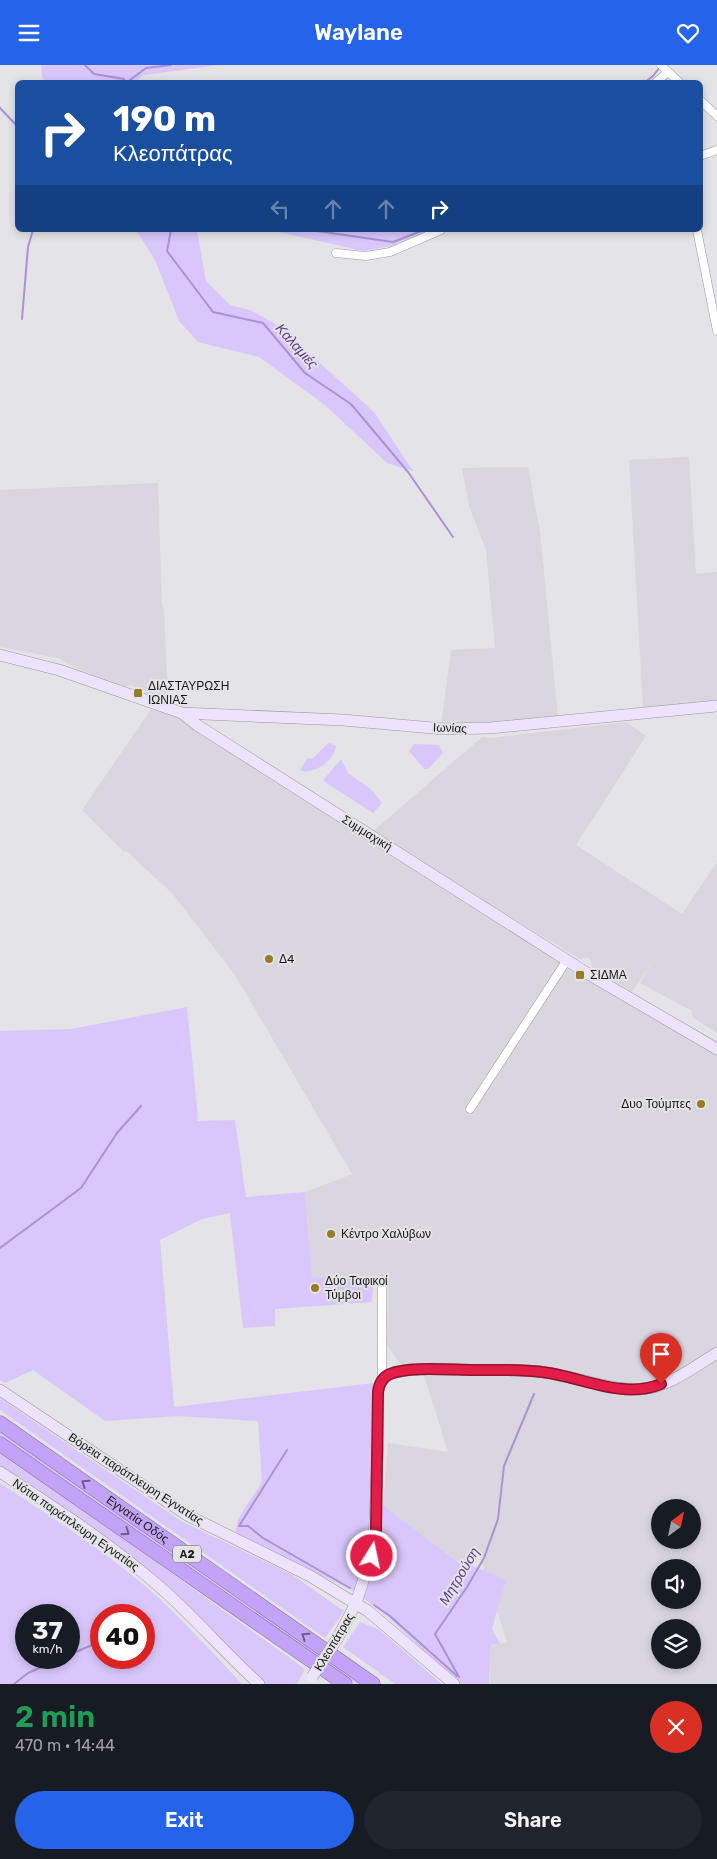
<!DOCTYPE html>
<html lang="en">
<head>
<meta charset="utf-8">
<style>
	:root { --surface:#171b24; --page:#20242c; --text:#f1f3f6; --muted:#9ea1a6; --accent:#2563eb }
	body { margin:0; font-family:Rubik,sans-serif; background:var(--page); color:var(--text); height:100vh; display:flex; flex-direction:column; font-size:19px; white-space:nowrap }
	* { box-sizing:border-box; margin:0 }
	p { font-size:16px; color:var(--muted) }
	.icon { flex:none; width:28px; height:28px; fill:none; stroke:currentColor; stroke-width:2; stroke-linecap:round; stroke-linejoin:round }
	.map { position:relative; height:1619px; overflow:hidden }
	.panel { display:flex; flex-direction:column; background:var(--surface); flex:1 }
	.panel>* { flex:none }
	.hud { position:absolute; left:15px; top:15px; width:688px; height:152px; border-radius:8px; box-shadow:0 2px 8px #0003; background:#1a4fa0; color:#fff; overflow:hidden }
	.needle { width:32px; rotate:33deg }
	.controls { position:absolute; left:651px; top:1434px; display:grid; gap:10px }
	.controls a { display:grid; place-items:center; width:50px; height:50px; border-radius:50%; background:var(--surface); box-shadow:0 2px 8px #0003; font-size:25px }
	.speed { position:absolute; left:15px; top:1539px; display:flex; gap:10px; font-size:25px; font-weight:700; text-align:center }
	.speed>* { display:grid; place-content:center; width:65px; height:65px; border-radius:50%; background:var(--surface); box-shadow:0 2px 8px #0003; line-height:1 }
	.speed small { font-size:12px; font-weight:400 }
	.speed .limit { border:8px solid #d22; background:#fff; color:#111 }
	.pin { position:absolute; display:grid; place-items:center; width:42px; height:42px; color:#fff; margin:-51px -21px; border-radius:50% 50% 50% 0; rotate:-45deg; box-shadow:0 0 5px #0007 }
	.pin .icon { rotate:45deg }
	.me { position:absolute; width:55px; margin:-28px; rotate:10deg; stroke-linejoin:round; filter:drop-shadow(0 0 4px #0008) }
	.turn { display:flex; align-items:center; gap:18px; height:105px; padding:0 15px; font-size:22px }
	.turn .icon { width:65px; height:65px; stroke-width:2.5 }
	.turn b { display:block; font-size:35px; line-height:42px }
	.lanes { display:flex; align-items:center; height:48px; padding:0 15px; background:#0003; justify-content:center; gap:25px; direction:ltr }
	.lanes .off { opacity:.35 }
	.round { display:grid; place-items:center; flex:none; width:52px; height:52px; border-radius:26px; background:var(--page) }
	.overview { display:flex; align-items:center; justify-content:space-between; height:85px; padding:0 15px }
	h1 { font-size:30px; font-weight:600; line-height:38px; color:#1e9e55 }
	.cta { display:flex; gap:10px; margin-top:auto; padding:10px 15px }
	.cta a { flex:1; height:58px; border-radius:30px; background:var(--accent); color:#fff; font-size:20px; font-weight:600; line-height:58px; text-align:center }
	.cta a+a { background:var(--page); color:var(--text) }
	header { display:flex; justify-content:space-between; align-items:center; height:65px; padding:0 15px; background:var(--accent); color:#fff; font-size:22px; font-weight:600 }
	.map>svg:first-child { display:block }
	.built { fill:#d9d6e0; fill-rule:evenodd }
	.green { fill:#d9c7fb; fill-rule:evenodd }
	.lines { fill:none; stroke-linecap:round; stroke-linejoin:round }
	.stream { stroke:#aa92d3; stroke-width:2 }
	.street-casing { stroke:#9a999c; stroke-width:9 }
	.secondary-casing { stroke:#9a999c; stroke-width:12 }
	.highway-casing { stroke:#8672a9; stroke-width:15 }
	.street { stroke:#fff; stroke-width:8 }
	.secondary { stroke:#ede3fd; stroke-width:11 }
	.highway { stroke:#c2a3f7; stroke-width:14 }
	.secondary-bridge-casing { stroke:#9a999c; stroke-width:12; stroke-linecap:butt }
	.secondary-bridge { stroke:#ede3fd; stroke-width:11 }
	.oneway { stroke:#6d5d88 }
	.route-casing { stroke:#92132f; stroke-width:12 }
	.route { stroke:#e11d48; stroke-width:9 }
	.poi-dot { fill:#987d26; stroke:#e4e3e7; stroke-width:2 }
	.labels { text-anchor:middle; stroke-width:4; stroke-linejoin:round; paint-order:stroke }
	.shield { fill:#e4e3e7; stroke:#555456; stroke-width:1 }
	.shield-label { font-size:11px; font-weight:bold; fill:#181718 }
	.poi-label { font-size:12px; fill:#181718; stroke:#e4e3e7; text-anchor:start }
	.street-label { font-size:12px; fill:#181718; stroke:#e4e3e7 }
	.water-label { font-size:14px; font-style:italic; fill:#5e3d8b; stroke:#e4e3e7 }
</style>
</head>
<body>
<header><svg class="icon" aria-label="menu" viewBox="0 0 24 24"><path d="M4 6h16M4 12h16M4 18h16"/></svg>Waylane<svg class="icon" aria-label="heart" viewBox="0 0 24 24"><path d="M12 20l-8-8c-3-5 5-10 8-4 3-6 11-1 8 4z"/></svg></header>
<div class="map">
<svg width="717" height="1619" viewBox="0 0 717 1619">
	<rect width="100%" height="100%" fill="#e4e3e7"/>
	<!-- built -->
	<path class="built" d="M 689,392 L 696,509 L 717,507 L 717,637 L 643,643 L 629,395 Z
		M 528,402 L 540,466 L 558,652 L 441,661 L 451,585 L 495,583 L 486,485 L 469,441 L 462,403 Z
		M 158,418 L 162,540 L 164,544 L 168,633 L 163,635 L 146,628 L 144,624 L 130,620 L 124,622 L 80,605 L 58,593 L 0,582 L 0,425 Z
		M 151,644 L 178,651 L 598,922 L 717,990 L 717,1619 L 490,1619 L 491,1581 L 507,1577 L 478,1486 L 471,1500 L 459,1498 L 383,1440 L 388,1378 L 448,1387 L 421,1301 L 402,1301 L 387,1280 L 389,1199 L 388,1215 L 312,1212 L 305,1127 L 352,1109 L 235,910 L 172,828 L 126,786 L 124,787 L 82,745 ZM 660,1442 L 692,1442 L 692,1475 L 660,1475 ZM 660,1502 L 692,1502 L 692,1535 L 660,1535 ZM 660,1562 L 692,1562 L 692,1595 L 660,1595 Z
		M 626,657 L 646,671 L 576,780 L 682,849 L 717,797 L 717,968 L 692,952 L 692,946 L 640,918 L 655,893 L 632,927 L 592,902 L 591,895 L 586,892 L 580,894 L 371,768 L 482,672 L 492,673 Z"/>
	<!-- green -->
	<path class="green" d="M 41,0 L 219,0 L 144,10 L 134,18 L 46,17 L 42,11 Z
		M 136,165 L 197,165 L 206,216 L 230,240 L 250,245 L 279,261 L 374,347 L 413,406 L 387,398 L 325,340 L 259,292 L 198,277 L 179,256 L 155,195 Z
		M 270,165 L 429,165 L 391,181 L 363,186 Z
		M 330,678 L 336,681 C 335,695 313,711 300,705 L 308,693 L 312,694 L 327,679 Z
		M 414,679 L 439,680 L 443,688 L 428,704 L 424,704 L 409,686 Z
		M 341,694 L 348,708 L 372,725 L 382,738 L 373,748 L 325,717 L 324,714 Z
		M 187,942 L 198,1052 L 197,1056 L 235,1055 L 246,1132 L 305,1127 L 312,1212 L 373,1215 L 372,1237 L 275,1244 L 275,1261 L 243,1263 L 230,1148 L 202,1154 L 160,1175 L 174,1342 L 373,1318 L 372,1435 L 383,1440 L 459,1498 L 471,1500 L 506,1515 L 492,1564 L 500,1579 L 491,1580 L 489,1619 L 459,1619 L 387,1551 L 354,1526 L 235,1470 L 238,1454 L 262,1417 L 258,1356 L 177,1351 L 105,1356 L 33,1305 L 5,1318 L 0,1315 L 0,966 L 71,964 Z
		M 0,1333 L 181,1456 L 291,1509 L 344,1546 L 325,1573 L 0,1345 Z
		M 0,1367 L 362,1619 L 356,1619 L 0,1372 Z
		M 0,1388 L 117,1469 L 305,1604 L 297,1619 L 266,1619 L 237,1596 L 184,1540 L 0,1403 Z
		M 0,1418 C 55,1455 114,1491 163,1537 C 190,1563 216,1591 242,1619 L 0,1619 ZM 26,1550 L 69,1550 L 69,1592 L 26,1592 ZM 101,1550 L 144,1550 L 144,1592 L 101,1592 Z
		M 360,1557 L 378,1564 L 442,1619 L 395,1619 L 343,1582 Z"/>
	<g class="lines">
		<!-- stream -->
		<path class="stream" d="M 85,0 L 94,9 L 124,14 L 125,18
			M 126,18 L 146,3 L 171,0
			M 644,18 L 653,11 L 660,2
			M 0,43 L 18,62
			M 171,165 L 167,186 L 213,247 L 263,258 L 305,308 L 351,339 L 408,407 L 453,472
			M 310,165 L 393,177 L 424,165
			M 22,254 L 28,182 L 33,165
			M 0,1183 L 81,1123 L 117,1068 L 141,1041
			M 239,1461 L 248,1461 L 263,1473 L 350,1523
			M 239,1461 L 287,1385
			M 374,1540 L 390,1551 L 457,1611
			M 144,1557 L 150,1554
			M 69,1590 L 101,1576
			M 459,1612 L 435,1569 L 467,1522 L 484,1493 L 498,1454 L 504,1401 L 534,1329
			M 14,1619 L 28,1608 L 64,1592"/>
		<!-- street casing -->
		<g class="street-casing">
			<path id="street" d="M 661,0 L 680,18
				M 655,18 L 668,7
				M 700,35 L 717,51
				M 700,91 L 717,85
				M 697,165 L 717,266
				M 336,188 L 366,191 L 390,187 L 441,165
				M 470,1044 L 567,895
				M 382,1215 L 382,1315"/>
		</g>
		<!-- secondary casing -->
		<g class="secondary-casing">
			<path id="secondary" d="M 0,590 L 59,605 L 182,648 L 197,660 L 590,910 L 717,984
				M 182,648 L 343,655 L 444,664 L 490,663 L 717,641
				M 0,1325 L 187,1450 L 310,1511 L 368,1546 L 454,1619
				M 0,1407 C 55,1443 111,1479 161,1523 C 195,1553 225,1588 259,1619
				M 337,1574 L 356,1538 L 374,1482 L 378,1377 L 378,1327 C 379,1319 383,1312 390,1309 C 407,1301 450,1305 469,1305 C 493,1305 518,1304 542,1307 C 576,1311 607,1326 642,1324 C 669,1322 695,1301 717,1288"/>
		</g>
		<!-- highway casing -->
		<g class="highway-casing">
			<g id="highway">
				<path id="s1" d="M 0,1358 L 373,1619"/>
				<path d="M 0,1379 L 345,1619"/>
			</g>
		</g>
		<!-- street -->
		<use href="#street" class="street"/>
		<!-- secondary -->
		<use href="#secondary" class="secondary"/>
		<!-- highway -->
		<use href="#highway" class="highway"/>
		<!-- secondary-bridge casing -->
		<g class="secondary-bridge-casing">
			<path id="secondary-bridge" d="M 312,1612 L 337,1574"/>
		</g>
		<!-- secondary-bridge -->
		<use href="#secondary-bridge" class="secondary-bridge"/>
	</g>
	<!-- one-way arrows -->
	<defs><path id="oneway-chevron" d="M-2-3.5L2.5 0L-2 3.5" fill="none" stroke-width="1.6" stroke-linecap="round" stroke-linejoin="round" transform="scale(1.25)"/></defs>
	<g class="oneway">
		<use href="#oneway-chevron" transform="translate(85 1418) rotate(-145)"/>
		<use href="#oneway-chevron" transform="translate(126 1467) rotate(35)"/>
		<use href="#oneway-chevron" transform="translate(305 1571) rotate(-145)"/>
	</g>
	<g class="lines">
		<!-- route casing -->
		<g class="route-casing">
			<path id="route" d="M 372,1491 L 376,1465 L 378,1327 C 379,1319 383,1312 390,1309 C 408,1301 453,1305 473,1305 C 496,1305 519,1304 542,1307 C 580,1311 622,1335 661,1319"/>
		</g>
		<!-- route -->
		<use href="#route" class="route"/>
	</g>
	<!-- markers -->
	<g class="poi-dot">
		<rect x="133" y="623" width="10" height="10" rx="2.5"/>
		<circle cx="269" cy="894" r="5"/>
		<rect x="575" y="905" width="10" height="10" rx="2.5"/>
		<circle cx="701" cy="1039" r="5"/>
		<circle cx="331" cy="1169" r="5"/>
		<circle cx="315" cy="1223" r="5"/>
	</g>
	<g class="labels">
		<!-- shield labels -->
		<rect class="shield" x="173" y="1480.5" width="28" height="17" rx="4"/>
		<g class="shield-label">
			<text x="187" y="1493">Α2</text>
		</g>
		<!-- poi labels -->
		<g class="poi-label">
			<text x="148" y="625">ΔΙΑΣΤΑΥΡΩΣΗ<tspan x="148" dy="14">ΙΩΝΙΑΣ</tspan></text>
			<text x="279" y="898">Δ4</text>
			<text x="590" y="914">ΣΙΔΜΑ</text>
			<text x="691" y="1043" text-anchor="end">Δυο Τούμπες</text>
			<text x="341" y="1173">Κέντρο Χαλύβων</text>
			<text x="325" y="1220">Δύο Ταφικοί<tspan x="325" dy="14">Τύμβοι</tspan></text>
		</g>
		<!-- street labels -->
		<g class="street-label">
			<text transform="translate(450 663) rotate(2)" y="4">Ιωνίας</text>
			<text transform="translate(367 768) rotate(32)" y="4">Συμμαχική</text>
			<text transform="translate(136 1414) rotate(33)" y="4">Βόρεια παράπλευρη Εγνατίας</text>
			<text dy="4" stroke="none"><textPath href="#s1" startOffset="168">Εγνατία Οδός</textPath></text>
			<text transform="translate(76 1460) rotate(35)" y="4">Νότια παράπλευρη Εγνατίας</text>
			<text transform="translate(334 1577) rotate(-59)" y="4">Κλεοπάτρας</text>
		</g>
		<!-- water labels -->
		<g class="water-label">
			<text transform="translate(297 281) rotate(48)" y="5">Καλαμιές</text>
			<text transform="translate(459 1511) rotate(-59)" y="5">Μητρούση</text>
		</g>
	</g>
</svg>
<div class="controls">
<a><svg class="needle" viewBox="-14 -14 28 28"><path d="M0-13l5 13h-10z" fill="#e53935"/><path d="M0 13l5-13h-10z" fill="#9ea1a6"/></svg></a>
<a><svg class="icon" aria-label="sound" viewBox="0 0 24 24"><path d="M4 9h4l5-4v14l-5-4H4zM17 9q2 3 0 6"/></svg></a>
<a><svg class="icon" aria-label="layers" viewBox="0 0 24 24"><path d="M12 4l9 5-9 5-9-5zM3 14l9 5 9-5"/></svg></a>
</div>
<div class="speed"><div>37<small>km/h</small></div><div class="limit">40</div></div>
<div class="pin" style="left:661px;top:1319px;background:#d93025"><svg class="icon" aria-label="arrive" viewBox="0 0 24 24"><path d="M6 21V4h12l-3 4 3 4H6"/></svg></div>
<svg class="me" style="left:372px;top:1491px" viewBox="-20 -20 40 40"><circle r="17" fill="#e11d48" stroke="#fff" stroke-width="3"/><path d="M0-11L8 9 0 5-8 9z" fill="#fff"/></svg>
<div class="hud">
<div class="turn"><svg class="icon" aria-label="right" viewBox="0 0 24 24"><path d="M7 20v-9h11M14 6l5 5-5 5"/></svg><div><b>190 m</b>Κλεοπάτρας</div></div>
<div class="lanes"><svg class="icon off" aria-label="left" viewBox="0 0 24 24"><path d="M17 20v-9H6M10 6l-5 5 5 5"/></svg><svg class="icon off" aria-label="ahead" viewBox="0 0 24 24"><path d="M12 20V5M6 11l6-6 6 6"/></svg><svg class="icon off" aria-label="ahead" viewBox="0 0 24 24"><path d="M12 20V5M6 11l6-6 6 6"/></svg><svg class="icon" aria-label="right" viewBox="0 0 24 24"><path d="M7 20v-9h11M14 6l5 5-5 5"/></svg></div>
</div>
</div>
<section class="panel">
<div class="overview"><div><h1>2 min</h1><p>470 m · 14:44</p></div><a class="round" style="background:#d93025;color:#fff"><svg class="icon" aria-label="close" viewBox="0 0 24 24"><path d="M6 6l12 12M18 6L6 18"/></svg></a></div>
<div class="cta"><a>Exit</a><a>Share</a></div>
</section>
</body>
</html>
